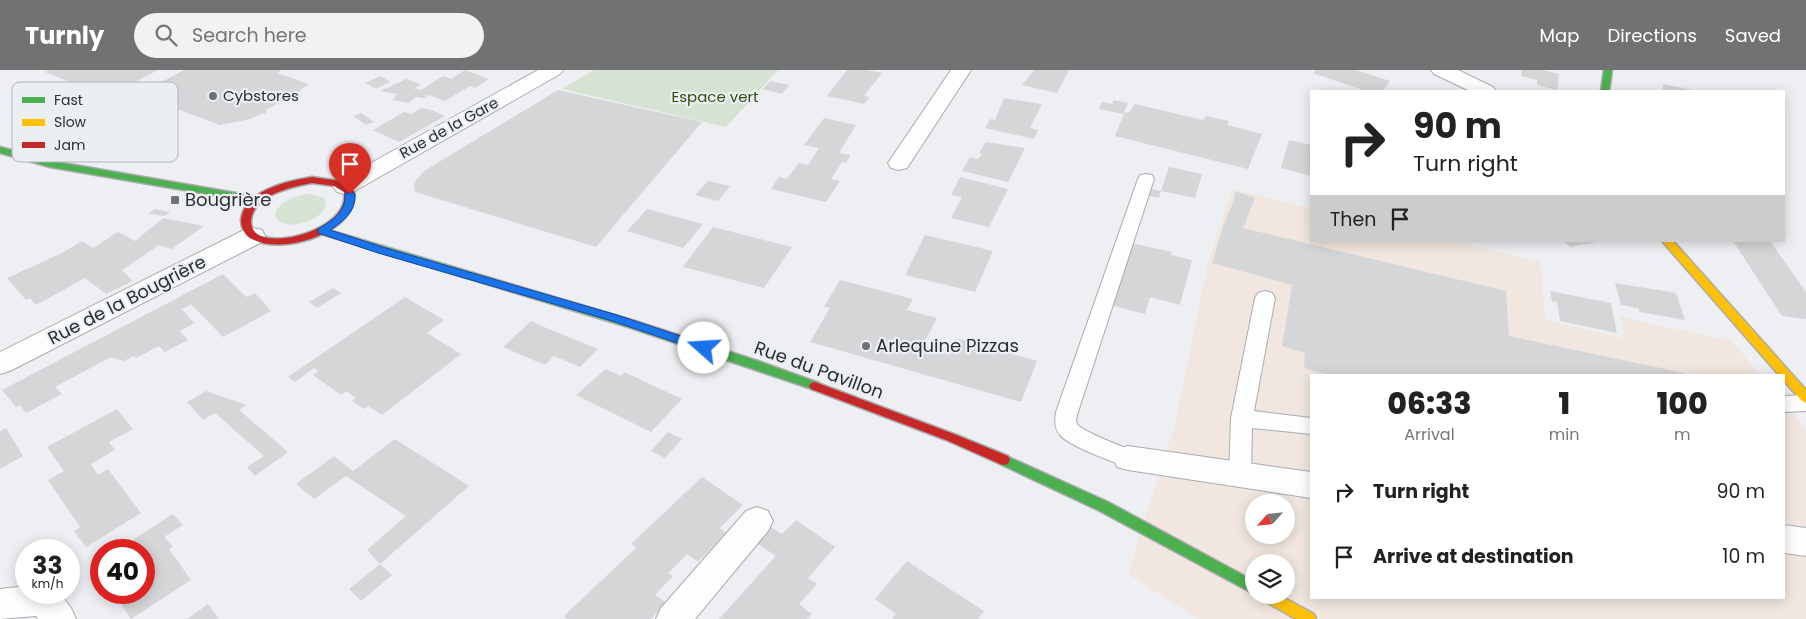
<!DOCTYPE html>
<html lang="en">
<head>
<meta charset="utf-8">
<style>
	:root { --surface:#fff; --page:#f2f2f2; --text:#222; --muted:#767676; --accent:#707274 }
	body { margin:0; font-family:Poppins,sans-serif; background:var(--page); color:var(--text); height:100vh; display:flex; flex-direction:column; font-size:19px; white-space:nowrap }
	* { box-sizing:border-box; margin:0 }
	p { font-size:16px; color:var(--muted) }
	.icon { flex:none; width:28px; height:28px; fill:none; stroke:currentColor; stroke-width:2; stroke-linecap:round; stroke-linejoin:round }
	.map { position:relative; flex:1; overflow:hidden }
	.panel { position:absolute; left:1310px; top:304px; width:475px; height:225px; display:flex; flex-direction:column; background:var(--surface); border-radius:0px; box-shadow:0 2px 12px #0003 }
	.panel>* { flex:none }
	.top-card { position:absolute; left:1310px; top:20px; width:475px; height:152px; border-radius:0px; box-shadow:0 2px 12px #0003; background:#fff; color:var(--text); overflow:hidden }
	.needle { width:32px; rotate:243deg }
	.fabs { position:absolute; left:1245px; top:424px; display:grid; gap:10px }
	.fabs a { display:grid; place-items:center; width:50px; height:50px; border-radius:50%; background:var(--surface); box-shadow:0 2px 12px #0003; font-size:25px }
	.speed { position:absolute; left:15px; top:469px; display:flex; gap:10px; font-size:25px; font-weight:700; text-align:center }
	.speed>* { display:grid; place-content:center; width:65px; height:65px; border-radius:50%; background:var(--surface); box-shadow:0 2px 12px #0003; line-height:1 }
	.speed small { font-size:12px; font-weight:400 }
	.speed .limit { border:8px solid #d22; background:#fff; color:#111 }
	.pin { position:absolute; display:grid; place-items:center; width:42px; height:42px; color:#fff; margin:-51px -21px; border-radius:50% 50% 50% 0; rotate:-45deg; box-shadow:0 0 5px #0007 }
	.pin .icon { rotate:45deg }
	.me { position:absolute; width:55px; margin:-28px; rotate:289deg; stroke-linejoin:round; filter:drop-shadow(0 0 4px #0008) }
	.turn { display:flex; align-items:center; gap:18px; height:105px; padding:0 20px; font-size:22px }
	.turn .icon { width:65px; height:65px; stroke-width:2.5 }
	.turn b { display:block; font-size:35px; line-height:42px }
	.then { display:flex; align-items:center; height:48px; padding:0 20px; background:#0003; gap:10px; font-size:19px }
	.eta { display:flex; justify-content:space-evenly; align-items:center; height:85px; text-align:center }
	.eta b { font-size:30px; font-weight:800; line-height:35px }
	ul { padding:0; list-style:none }
	li { display:flex; align-items:center; gap:15px; height:65px; padding:0 20px }
	li div { flex:1 }
	li b { display:block; font-size:19px }
	li em { font-style:normal }
	header { display:flex; align-items:center; gap:30px; box-sizing:border-box; height:70px; padding:0 25px; background:var(--accent); color:#fff }
	header strong { font-size:24px }
	nav { display:flex; gap:28px; margin-inline-start:auto; font-size:18px }
	.search { width:350px; height:45px; background:var(--page); display:flex; align-items:center; gap:12px; box-sizing:border-box; padding:0 18px; border-radius:28px; color:var(--muted); font-size:19px }
	.map>svg:first-child { display:block }
	.commercial { fill:#f1e7e0; fill-rule:evenodd }
	.green { fill:#d6e2d2 }
	.building { fill:#d5d6d8 }
	.lines { fill:none; stroke-linecap:round; stroke-linejoin:round }
	.lane-casing { stroke:#aaabad; stroke-width:2 }
	.street-casing { stroke:#aaabad; stroke-width:2 }
	.fast-casing { stroke:#aaabad; stroke-width:3 }
	.slow-casing { stroke:#aaabad; stroke-width:3 }
	.jam-casing { stroke:#aaabad; stroke-width:3 }
	.lane { fill:#fcfdfd; fill-rule:evenodd }
	.street { fill:#fcfdfd; fill-rule:evenodd }
	.fast { fill:#4caf50; fill-rule:evenodd }
	.slow { fill:#ffc107; fill-rule:evenodd }
	.jam { fill:#c62828; fill-rule:evenodd }
	.route { fill:#1a73e8; stroke:#114b97 }
	.poi-dot { fill:#707274; stroke:#ebeff4; stroke-width:2 }
	.labels { text-anchor:middle; stroke-width:4.5; stroke-linejoin:round; paint-order:stroke }
	.far-poi-label { font-size:15px; fill:#2d2e30; stroke:#ebeff4; text-anchor:start }
	.far-park-label { font-size:15px; fill:#2b4f06; stroke:#ebeff4 }
	.far-street-label { font-size:15px; fill:#2d2e30; stroke:#ebeff4 }
	.poi-label { font-size:18px; fill:#2d2e30; stroke:#ebeff4; text-anchor:start }
	.street-label { font-size:18px; fill:#2d2e30; stroke:#ebeff4 }
	.key { fill:#ebeff4; stroke:#b2b5b9; stroke-width:1 }
	.key-label { font-size:14px; fill:#2d2e30 }
</style>
</head>
<body>
<header>
<strong>Turnly</strong>
<div class="search"><svg class="icon" aria-label="search" viewBox="0 0 24 24"><circle cx="10" cy="10" r="6"/><path d="M15 15l6 6"/></svg>Search here</div>
<nav><a>Map</a><a>Directions</a><a>Saved</a></nav>
</header>
<div class="map">
<svg width="1806" height="549" viewBox="0 0 1806 549">
	<rect width="100%" height="100%" fill="#edeff2"/>
	<!-- commercial -->
	<path class="commercial" d="M 1232,119 L 1311,138 L 1311,171 L 1452,171 L 1540,192 L 1546,250 L 1624,268 L 1620,247 L 1732,271 L 1760,305 L 1311,305 L 1311,528 L 1784,528 L 1784,333 L 1806,360 L 1806,549 L 1198,549 L 1128,504 L 1175,354 L 1208,192 ZM 1254,432 L 1286,432 L 1286,465 L 1254,465 ZM 1254,492 L 1286,492 L 1286,525 L 1254,525 Z"/>
	<!-- green -->
	<path class="green" d="M 594,0 L 778,0 L 726,57 L 562,19 Z
		M 311,124 L 324,128 C 335,147 285,166 275,146 C 278,130 297,125 311,124 Z"/>
	<!-- building -->
	<path class="building" d="M 50,0 L 158,0 L 107,27 L 45,2 Z
		M 184,0 L 282,0 L 277,3 L 309,14 L 300,20 L 300,22 L 295,22 L 283,30 L 283,32 L 278,33 L 266,40 L 266,43 L 260,44 L 251,49 L 220,55 L 177,39 L 161,41 L 130,29 Z
		M 465,0 L 489,9 L 475,18 L 470,16 L 445,31 L 429,25 L 423,28 L 416,27 L 409,33 L 392,30 L 398,24 L 380,21 L 406,9 L 421,14 L 414,19 L 421,20 L 443,6 L 451,9 Z
		M 847,0 L 867,0 L 882,3 L 864,26 L 870,27 L 864,34 L 827,26 Z
		M 1034,0 L 1069,0 L 1057,23 L 1022,15 Z
		M 1316,0 L 1356,0 L 1390,11 L 1383,21 L 1366,21 L 1313,3 Z
		M 1522,0 L 1542,0 L 1559,4 L 1557,20 L 1537,15 L 1537,10 L 1521,6 Z
		M 381,6 L 390,12 L 376,19 L 365,13 Z
		M 770,11 L 789,15 L 782,24 L 763,19 Z
		M 1663,14 L 1693,20 L 1693,21 L 1663,21 Z
		M 558,20 L 702,52 L 596,177 L 415,122 L 414,115 L 417,109 L 424,101 Z
		M 1004,28 L 1042,34 L 1030,58 L 1038,60 L 1034,69 L 985,58 L 990,49 L 995,50 Z
		M 1114,30 L 1128,33 L 1124,42 L 1129,43 L 1135,34 L 1203,50 L 1206,46 L 1229,51 L 1227,55 L 1262,64 L 1248,99 L 1115,66 L 1124,44 L 1099,39 L 1102,32 L 1112,34 Z
		M 421,38 L 431,40 L 445,46 L 399,72 L 373,60 L 404,42 L 411,44 Z
		M 361,43 L 374,52 L 366,55 L 353,46 Z
		M 824,48 L 856,55 L 839,83 L 851,85 L 846,93 L 842,92 L 831,109 L 840,111 L 826,132 L 771,119 L 779,107 L 787,109 L 799,93 L 808,95 L 819,78 L 804,75 Z
		M 1289,70 L 1311,75 L 1311,106 L 1281,98 Z
		M 986,72 L 1025,78 L 1008,112 L 962,101 L 970,87 L 978,89 L 982,84 L 979,83 Z
		M 1169,97 L 1202,104 L 1195,128 L 1161,121 Z
		M 960,107 L 1008,119 L 989,157 L 951,148 L 962,127 L 951,125 Z
		M 708,111 L 730,116 L 718,131 L 695,125 Z
		M 1149,118 L 1161,121 L 1159,128 L 1147,125 Z
		M 1235,121 L 1255,128 L 1243,158 L 1506,221 L 1509,266 L 1684,303 L 1685,305 L 1329,305 L 1304,298 L 1305,283 L 1282,276 L 1292,215 L 1212,193 L 1224,154 L 1234,130 Z
		M 154,139 L 170,142 L 165,146 L 149,144 Z
		M 647,139 L 703,154 L 683,178 L 627,161 Z
		M 163,148 L 204,156 L 172,179 L 159,175 L 122,200 L 133,211 L 106,224 L 85,208 L 36,235 L 30,228 L 26,230 L 7,208 L 62,183 L 82,171 L 93,178 L 118,162 L 135,171 Z
		M 713,157 L 792,177 L 764,218 L 683,197 Z
		M 925,165 L 993,181 L 975,222 L 905,205 Z
		M 1564,171 L 1597,171 L 1597,172 L 1570,177 Z
		M 1733,171 L 1770,171 L 1806,222 L 1806,249 L 1782,246 Z
		M 1131,173 L 1172,182 L 1171,185 L 1192,190 L 1180,235 L 1150,227 L 1145,244 L 1110,235 Z
		M 223,204 L 246,227 L 255,223 L 271,241 L 223,267 L 191,234 L 182,239 L 194,253 L 180,261 L 188,270 L 165,282 L 159,276 L 136,288 L 133,286 L 124,291 L 111,287 L 55,317 L 62,324 L 26,343 L 20,335 L 16,337 L 2,320 Z
		M 840,210 L 913,229 L 907,240 L 937,248 L 922,277 L 951,284 L 959,269 L 1037,291 L 1021,332 L 810,272 L 830,238 L 824,237 Z
		M 1615,213 L 1676,223 L 1685,250 L 1640,242 L 1638,238 L 1621,235 Z
		M 333,218 L 341,223 L 317,238 L 309,232 Z
		M 1550,221 L 1611,233 L 1617,263 L 1560,251 L 1557,232 L 1552,231 Z
		M 405,227 L 444,250 L 427,263 L 461,284 L 382,345 L 368,336 L 364,339 L 352,331 L 356,328 L 346,321 L 341,325 L 313,305 L 318,301 L 314,298 L 295,312 L 288,307 Z
		M 531,251 L 544,257 L 598,279 L 580,297 L 554,286 L 545,295 L 503,277 Z
		M 606,299 L 621,306 L 624,302 L 682,329 L 651,362 L 576,325 Z
		M 206,321 L 247,335 L 239,340 L 288,382 L 255,406 L 247,397 L 264,386 L 215,343 L 203,350 L 187,332 Z
		M 117,339 L 133,359 L 109,372 L 115,380 L 91,394 L 98,405 L 108,399 L 141,443 L 86,477 L 74,461 L 80,457 L 48,410 L 64,401 L 47,377 Z
		M 6,358 L 23,386 L 0,399 L 0,361 Z
		M 668,362 L 682,369 L 665,388 L 651,381 Z
		M 395,369 L 469,416 L 380,494 L 367,480 L 406,446 L 346,406 L 314,429 L 296,414 L 334,386 L 353,401 Z
		M 702,407 L 743,435 L 720,458 L 726,463 L 698,492 L 687,484 L 668,503 L 673,506 L 655,525 L 667,533 L 651,549 L 567,549 L 564,546 L 636,478 L 631,474 Z
		M 173,444 L 183,455 L 164,467 L 173,477 L 169,479 L 191,510 L 131,549 L 113,522 L 144,522 L 144,480 L 117,480 Z
		M 796,450 L 835,477 L 808,508 L 817,514 L 799,534 L 812,544 L 807,549 L 719,549 L 776,486 L 755,472 L 769,456 L 782,464 Z
		M 907,491 L 945,516 L 984,541 L 978,549 L 892,549 L 896,544 L 875,529 Z
		M 380,494 L 392,505 L 361,531 L 349,519 Z
		M 208,534 L 219,549 L 187,549 Z"/>
	<g class="lines">
		<!-- lane casing -->
		<g class="lane-casing">
			<path id="lane" d="M 1146,104 L 1152,105 L 1154,109 L 1078,342 C 1077,345 1075,351 1077,354 C 1081,361 1126,378 1136,382 L 1139,388 L 1136,394 L 1128,397 C 1113,392 1069,376 1060,365 C 1054,357 1055,351 1056,342 L 1138,109 L 1140,105 Z
				M 1265,221 L 1272,223 L 1275,228 L 1254,341 L 1311,348 L 1311,364 L 1252,358 L 1251,405 L 1248,412 L 1240,414 L 1232,412 L 1229,405 L 1231,348 L 1255,228 L 1258,223 Z
				M 1806,325 L 1806,341 L 1784,342 L 1784,326 Z"/>
		</g>
		<!-- street casing -->
		<g class="street-casing">
			<path id="street" d="M 538,0 L 563,0 L 560,4 L 353,122 L 345,124 L 337,122 L 333,117 L 337,112 Z
				M 951,0 L 971,0 L 907,98 L 899,100 L 891,98 L 888,93 Z
				M 1431,0 L 1458,0 L 1493,17 L 1496,21 L 1470,21 L 1434,4 Z
				M 253,158 L 262,160 L 265,166 L 262,172 L 10,301 L 0,304 L 0,282 L 244,160 Z
				M 1128,376 L 1311,402 L 1311,428 L 1128,400 L 1117,397 L 1113,388 L 1117,379 Z
				M 757,437 L 768,441 L 773,451 L 768,461 L 695,549 L 656,549 L 661,538 L 746,441 Z
				M 1784,455 L 1806,458 L 1806,486 L 1784,483 Z
				M 26,516 L 26,522 L 59,522 L 71,538 L 76,549 L 38,549 L 36,546 L 0,549 L 0,519 Z"/>
		</g>
		<!-- fast casing -->
		<g class="fast-casing">
			<path id="fast" d="M 1604,0 L 1612,0 L 1609,21 L 1601,21 Z
				M 0,77 L 51,91 L 259,127 L 264,130 L 259,133 L 50,97 L 0,83 Z
				M 322,158 L 635,251 L 758,291 L 819,313 L 821,316 L 819,319 L 815,320 L 628,257 L 318,163 L 317,161 Z
				M 1004,385 L 1108,432 L 1254,511 L 1254,524 L 1098,440 L 1000,394 L 998,390 L 1000,386 Z"/>
		</g>
		<!-- slow casing -->
		<g class="slow-casing">
			<path id="slow" d="M 1662,171 L 1673,171 L 1806,320 L 1806,333 L 1802,331 L 1784,311 L 1784,305 L 1779,305 Z
				M 1259,525 L 1279,525 L 1314,544 L 1316,549 L 1296,549 L 1261,529 Z"/>
		</g>
		<!-- jam casing -->
		<g class="jam-casing">
			<path id="jam" d="M 312,107 L 340,111 L 354,121 C 360,162 282,186 252,169 C 245,166 241,158 241,150 C 244,120 288,111 312,107 ZM 312,113 L 334,116 L 344,122 C 350,155 286,176 261,166 C 254,163 251,158 251,151 C 253,125 291,117 312,113 Z
				M 815,312 L 954,364 L 1008,386 L 1010,390 L 1008,394 L 1004,395 L 1000,394 L 946,370 L 811,319 L 809,316 L 811,313 Z"/>
		</g>
		<!-- lane -->
		<use href="#lane" class="lane"/>
		<!-- street -->
		<use href="#street" class="street"/>
		<!-- fast -->
		<use href="#fast" class="fast"/>
		<!-- slow -->
		<use href="#slow" class="slow"/>
		<!-- jam -->
		<use href="#jam" class="jam"/>
	</g>
	<!-- route -->
	<path class="route" d="M 350,121 L 355,124 C 356,141 344,151 330,160 L 386,178 L 617,245 L 708,275 L 710,278 L 704,282 L 609,250 L 378,183 L 318,163 L 318,159 C 333,150 346,142 345,124 Z"/>
	<!-- markers -->
	<g class="poi-dot">
		<circle cx="213" cy="26" r="5"/>
		<rect x="170" y="125" width="10" height="10" rx="2.5"/>
		<circle cx="866" cy="276" r="5"/>
	</g>
	<g class="labels">
		<!-- far-poi labels -->
		<g class="far-poi-label">
			<text x="223" y="31">Cybstores</text>
		</g>
		<!-- far-park labels -->
		<g class="far-park-label">
			<text x="715" y="32">Espace vert</text>
		</g>
		<!-- far-street labels -->
		<g class="far-street-label">
			<text transform="translate(449 58) rotate(-29)" y="5">Rue de la Gare</text>
		</g>
		<!-- poi labels -->
		<g class="poi-label">
			<text x="185" y="136">Bougrière</text>
			<text x="876" y="282">Arlequine Pizzas</text>
		</g>
		<!-- street labels -->
		<g class="street-label">
			<text transform="translate(127 230) rotate(-27)" y="6">Rue de la Bougrière</text>
			<text transform="translate(819 300) rotate(20)" y="6">Rue du Pavillon</text>
		</g>
	</g>
	<!-- legend -->
	<rect x="12" y="12" width="166" height="80" rx="8" class="key"/>
	<rect x="22" y="27" width="23" height="6" fill="#4caf50"/>
	<rect x="22" y="49" width="23" height="7" fill="#ffc107"/>
	<rect x="22" y="72" width="23" height="6" fill="#c62828"/>
	<g class="key-label">
		<text x="54" y="35">Fast</text>
		<text x="54" y="57">Slow</text>
		<text x="54" y="80">Jam</text>
	</g>
</svg>
<div class="fabs">
<a><svg class="needle" viewBox="-14 -14 28 28"><path d="M0-13l5 13h-10z" fill="#e53935"/><path d="M0 13l5-13h-10z" fill="#767676"/></svg></a>
<a><svg class="icon" aria-label="layers" viewBox="0 0 24 24"><path d="M12 4l9 5-9 5-9-5zM3 14l9 5 9-5"/></svg></a>
</div>
<div class="speed"><div>33<small>km/h</small></div><div class="limit">40</div></div>
<div class="pin" style="left:350px;top:124px;background:#d93025"><svg class="icon" aria-label="arrive" viewBox="0 0 24 24"><path d="M6 21V4h12l-3 4 3 4H6"/></svg></div>
<svg class="me" style="left:704px;top:278px" viewBox="-20 -20 40 40"><circle r="19" fill="#fff"/><path d="M0-13L10 11 0 6-10 11z" fill="#1a73e8"/></svg>
<div class="top-card">
<div class="turn"><svg class="icon" aria-label="right" viewBox="0 0 24 24"><path d="M7 20v-9h11M14 6l5 5-5 5"/></svg><div><b>90 m</b>Turn right</div></div>
<div class="then">Then<svg class="icon" aria-label="arrive" viewBox="0 0 24 24"><path d="M6 21V4h12l-3 4 3 4H6"/></svg></div>
</div>
<section class="panel">
<div class="eta">
<div><b>06:33</b><p>Arrival</p></div>
<div><b>1</b><p>min</p></div>
<div><b>100</b><p>m</p></div>
</div>
<ul>
<li><svg class="icon" aria-label="right" viewBox="0 0 24 24"><path d="M7 20v-9h11M14 6l5 5-5 5"/></svg><div><b>Turn right</b></div><em>90 m</em></li>
<li><svg class="icon" aria-label="arrive" viewBox="0 0 24 24"><path d="M6 21V4h12l-3 4 3 4H6"/></svg><div><b>Arrive at destination</b></div><em>10 m</em></li>
</ul>
</section>
</div>
</body>
</html>
